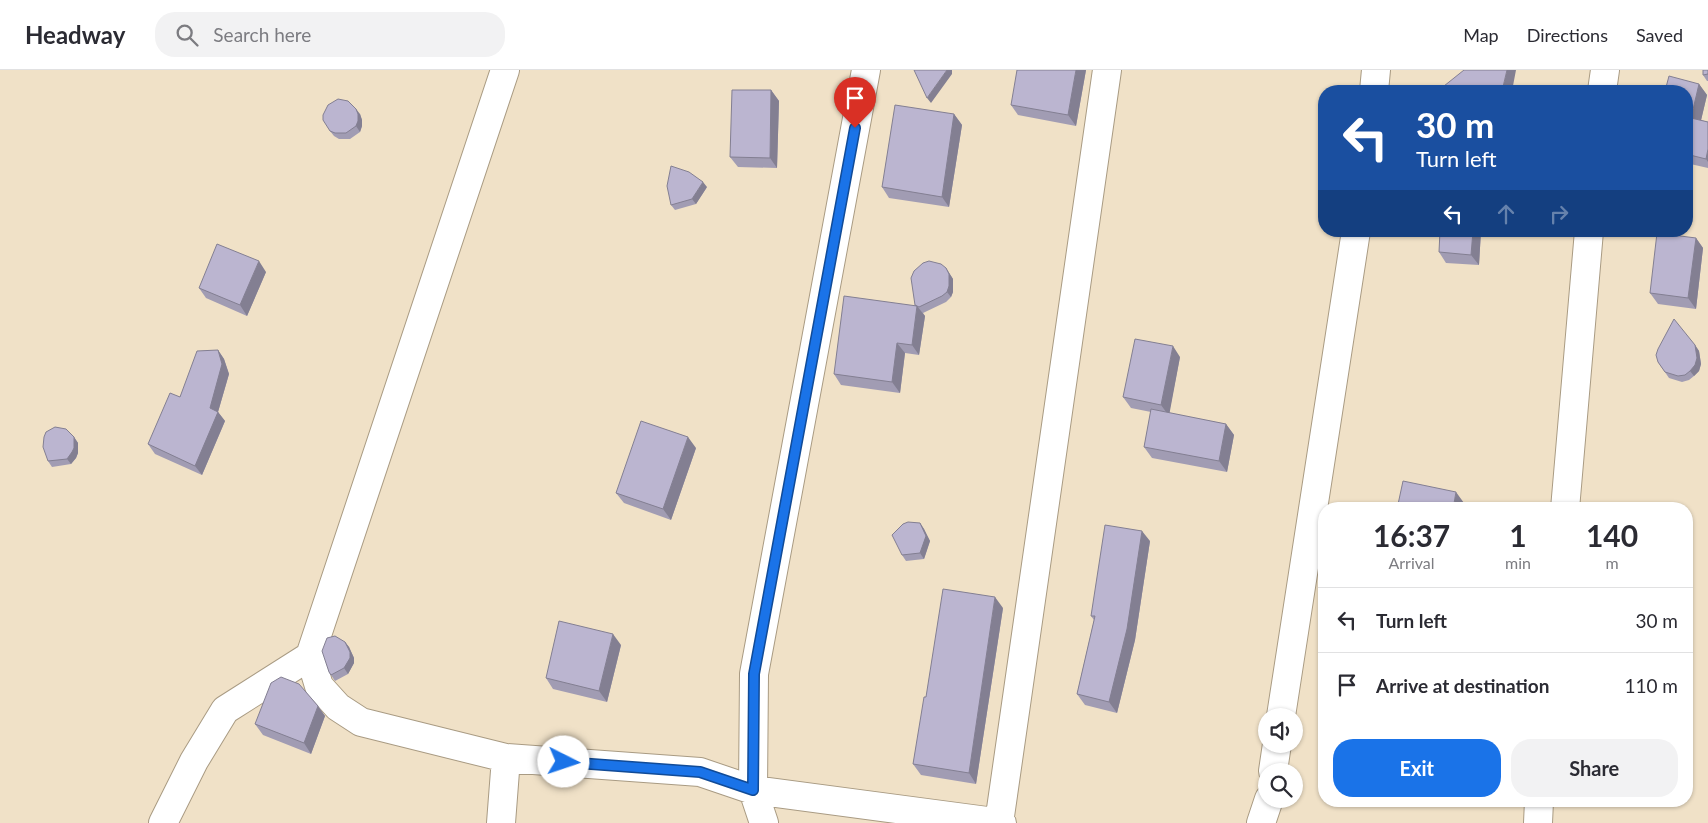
<!DOCTYPE html>
<html lang="en">
<head>
<meta charset="utf-8">
<style>
	:root { --surface:#fff; --page:#f2f2f3; --text:#2b2b33; --muted:#7c7c81; --line:#e1e1e2; --accent:#1a73e8 }
	body { margin:0; font-family:Lato,sans-serif; background:var(--page); color:var(--text); height:100vh; display:flex; flex-direction:column; font-size:19px; white-space:nowrap }
	* { box-sizing:border-box; margin:0 }
	p { font-size:16px; color:var(--muted) }
	.icon { flex:none; width:28px; height:28px; fill:none; stroke:currentColor; stroke-width:2; stroke-linecap:round; stroke-linejoin:round }
	.map { position:relative; flex:1; overflow:hidden }
	.sheet { position:absolute; left:1318px; top:432px; width:375px; height:305px; display:flex; flex-direction:column; background:var(--surface); border-radius:20px; box-shadow:0 1px 4px #0004 }
	.sheet>* { flex:none }
	.guide { position:absolute; left:1318px; top:15px; width:375px; height:152px; border-radius:20px; box-shadow:0 1px 4px #0004; background:#1a4fa0; color:#fff; overflow:hidden }
	.fabs { position:absolute; left:1258px; top:638px; display:grid; gap:10px }
	.fabs a { display:grid; place-items:center; width:45px; height:45px; border-radius:50%; background:var(--surface); box-shadow:0 1px 4px #0004; font-size:25px }
	.pin { position:absolute; display:grid; place-items:center; width:42px; height:42px; color:#fff; margin:-51px -21px; border-radius:50% 50% 50% 0; rotate:-45deg; box-shadow:0 0 5px #0007 }
	.pin .icon { rotate:45deg }
	.me { position:absolute; width:55px; margin:-28px; rotate:94deg; stroke-linejoin:round; filter:drop-shadow(0 0 4px #0008) }
	.turn { display:flex; align-items:center; gap:18px; height:105px; padding:0 15px; font-size:22px }
	.turn .icon { width:65px; height:65px; stroke-width:2.5 }
	.turn b { display:block; font-size:35px; line-height:42px }
	.lanes { display:flex; align-items:center; height:48px; padding:0 15px; background:#0003; justify-content:center; gap:25px; direction:ltr }
	.lanes .off { opacity:.35 }
	.eta { display:flex; justify-content:space-evenly; align-items:center; height:85px; text-align:center }
	.eta b { font-size:30px; font-weight:700; line-height:35px }
	.primary-button { display:flex; gap:10px; margin-top:auto; padding:10px 15px }
	.primary-button a { flex:1; height:58px; border-radius:20px; background:var(--accent); color:#fff; font-size:20px; font-weight:700; line-height:58px; text-align:center }
	.primary-button a+a { background:var(--page); color:var(--text) }
	ul { padding:0; list-style:none }
	li { display:flex; align-items:center; gap:15px; height:65px; padding:0 15px; border-top:1px solid var(--line) }
	li div { flex:1 }
	li b { display:block; font-size:19px }
	li em { font-style:normal }
	header { display:flex; align-items:center; gap:30px; box-sizing:border-box; height:70px; padding:0 25px; background:var(--surface); border-bottom:1px solid var(--line) }
	header strong { font-size:24px }
	nav { display:flex; gap:28px; margin-inline-start:auto; font-size:18px }
	.search { width:350px; height:45px; background:var(--page); display:flex; align-items:center; gap:12px; box-sizing:border-box; padding:0 18px; border-radius:20px; color:var(--muted); font-size:19px }
	.map>svg:first-child { display:block }
	.lines { fill:none; stroke-linecap:round; stroke-linejoin:round }
	.minor-casing { stroke:#a99b83; stroke-width:30 }
	.minor { stroke:#fff; stroke-width:28 }
	.wall { fill:#a19cb3 }
	.shaded-wall { fill:#837f92 }
	.building { fill:#bbb5d0; stroke:#837f92 }
	.route-casing { stroke:#114b97; stroke-width:12 }
	.route { stroke:#1a73e8; stroke-width:9 }
</style>
</head>
<body>
<header>
<strong>Headway</strong>
<div class="search"><svg class="icon" aria-label="search" viewBox="0 0 24 24"><circle cx="10" cy="10" r="6"/><path d="M15 15l6 6"/></svg>Search here</div>
<nav><a>Map</a><a>Directions</a><a>Saved</a></nav>
</header>
<div class="map">
<svg width="1708" height="753" viewBox="0 0 1708 753">
	<rect width="100%" height="100%" fill="#f0e1c7"/>
	<g class="lines">
		<!-- minor casing -->
		<g class="minor-casing">
			<path id="minor" d="M 1374,21 L 1376,0
				M 1602,21 L 1605,0
				M 1565,439 L 1589,161
				M 1281,646 L 1356,161
				M 506,688 L 700,702 L 753,720 L 1002,753
				M 1273,701 L 1277,674
				M 163,753 L 194,691 L 225,640 L 310,586
				M 501,753 L 506,688 L 361,652 L 338,637 L 319,616 L 310,586 L 505,0
				M 764,753 L 753,720 L 754,604 L 866,0
				M 999,753 L 1107,0
				M 1261,753 L 1269,729
				M 1538,753 L 1539,731"/>
		</g>
		<!-- minor -->
		<use href="#minor" class="minor"/>
	</g>
	<!-- wall -->
	<path class="wall" d="M 1086,0 L 1076,56 L 1018,45 L 1011,35 Z
		M 1708,0 L 1708,11 L 1707,11 L 1703,5 Z
		M 1699,14 L 1707,25 L 1701,50 L 1708,52 L 1708,98 L 1686,93 L 1686,21 Z
		M 771,20 L 779,31 L 777,98 L 738,97 L 730,87 Z
		M 360,44 L 362,50 L 362,56 L 360,62 L 350,69 L 339,69 L 334,66 L 330,61 Z
		M 954,44 L 962,55 L 949,137 L 889,128 L 882,117 Z
		M 707,117 L 696,134 L 675,140 L 671,135 Z
		M 1481,161 L 1479,195 L 1446,193 L 1439,182 Z
		M 1696,168 L 1703,178 L 1696,239 L 1658,234 L 1650,223 Z
		M 946,198 L 953,209 L 953,222 L 951,227 L 946,232 L 923,243 L 925,246 L 919,285 L 905,283 L 900,323 L 841,315 L 834,304 L 915,235 Z
		M 266,202 L 247,246 L 206,228 L 199,218 Z
		M 1695,275 L 1699,281 L 1701,294 L 1699,301 L 1694,306 L 1689,310 L 1682,312 L 1669,308 L 1658,292 Z
		M 218,280 L 224,289 L 229,304 L 218,342 L 225,351 L 202,405 L 155,384 L 148,374 L 180,327 Z
		M 1180,287 L 1169,343 L 1226,354 L 1234,365 L 1227,402 L 1152,388 L 1144,377 L 1151,342 L 1131,338 L 1123,327 Z
		M 74,367 L 78,373 L 78,383 L 76,388 L 71,394 L 52,397 L 48,391 Z
		M 696,378 L 671,450 L 624,433 L 616,423 Z
		M 920,453 L 924,459 L 930,471 L 924,489 L 906,491 L 902,485 Z
		M 1150,471 L 1135,570 L 1117,643 L 1085,635 L 1077,624 L 1094,550 L 1091,546 Z
		M 1003,538 L 976,714 L 921,705 L 913,694 L 926,627 Z
		M 345,572 L 349,577 L 354,588 L 354,593 L 348,604 L 335,611 L 329,602 Z
		M 621,575 L 607,632 L 553,619 L 546,608 Z
		M 318,636 L 325,646 L 311,684 L 263,665 L 255,654 Z"/>
	<!-- shaded-wall -->
	<path class="shaded-wall" d="M 947,0 L 952,0 L 952,4 L 931,33 L 927,28 Z
		M 1076,0 L 1086,0 L 1076,56 L 1068,45 Z
		M 1507,0 L 1516,0 L 1512,21 L 1502,21 Z
		M 1699,14 L 1707,25 L 1699,59 L 1691,48 Z
		M 771,20 L 779,31 L 777,98 L 770,88 Z
		M 356,39 L 360,44 L 362,50 L 362,56 L 360,62 L 356,56 Z
		M 954,44 L 962,55 L 949,137 L 942,127 Z
		M 1708,79 L 1708,92 L 1706,89 Z
		M 703,112 L 707,117 L 696,134 L 692,129 Z
		M 1473,161 L 1481,161 L 1479,195 L 1471,185 Z
		M 1696,168 L 1703,178 L 1696,239 L 1688,228 Z
		M 259,191 L 266,202 L 247,246 L 240,235 Z
		M 946,198 L 953,209 L 953,222 L 951,227 L 947,222 Z
		M 917,236 L 925,246 L 919,285 L 912,275 Z
		M 897,273 L 905,283 L 900,323 L 892,312 Z
		M 1695,275 L 1699,281 L 1701,294 L 1699,301 L 1694,306 L 1690,301 Z
		M 1173,276 L 1180,287 L 1169,346 L 1161,335 Z
		M 218,280 L 224,289 L 229,304 L 218,342 L 225,351 L 202,405 L 195,396 L 210,338 Z
		M 1226,354 L 1234,365 L 1227,402 L 1219,391 Z
		M 74,367 L 78,373 L 78,383 L 76,388 L 71,394 L 67,389 Z
		M 688,367 L 696,378 L 671,450 L 663,439 Z
		M 1456,422 L 1464,433 L 1463,439 L 1453,439 Z
		M 1686,447 L 1689,454 L 1689,465 L 1686,469 Z
		M 920,453 L 924,459 L 930,471 L 924,489 L 920,483 Z
		M 1142,461 L 1150,471 L 1135,570 L 1117,643 L 1109,632 Z
		M 995,527 L 1003,538 L 976,714 L 969,703 Z
		M 613,564 L 621,575 L 607,632 L 599,621 Z
		M 345,572 L 349,577 L 354,588 L 354,593 L 348,604 L 344,598 Z
		M 318,636 L 325,646 L 311,684 L 304,673 Z"/>
	<!-- building -->
	<path class="building" d="M 914,0 L 947,0 L 927,28 Z
		M 1017,0 L 1076,0 L 1068,45 L 1011,35 Z
		M 1464,0 L 1507,0 L 1502,21 L 1445,21 L 1439,20 Z
		M 1703,0 L 1708,0 L 1708,4 L 1703,5 Z
		M 1669,6 L 1699,14 L 1691,48 L 1708,52 L 1708,79 L 1706,89 L 1686,84 L 1686,21 L 1665,21 Z
		M 732,20 L 771,20 L 770,88 L 730,87 Z
		M 338,29 L 348,31 L 356,39 L 358,44 L 358,51 L 356,56 L 346,63 L 335,63 L 330,61 L 323,50 L 323,45 L 328,35 Z
		M 895,35 L 954,44 L 942,127 L 882,117 Z
		M 671,96 L 689,102 L 703,112 L 692,129 L 671,135 L 667,116 Z
		M 1440,161 L 1473,161 L 1471,185 L 1439,182 Z
		M 1657,163 L 1696,168 L 1688,228 L 1650,223 Z
		M 217,174 L 259,191 L 240,235 L 199,218 Z
		M 929,191 L 941,194 L 946,198 L 949,204 L 949,216 L 947,222 L 942,226 L 919,237 L 915,235 L 911,208 L 914,201 L 923,193 Z
		M 844,226 L 917,236 L 912,275 L 897,273 L 892,312 L 834,304 Z
		M 1674,249 L 1695,275 L 1697,288 L 1695,295 L 1690,301 L 1685,305 L 1678,306 L 1665,302 L 1658,292 L 1656,285 L 1658,279 Z
		M 1135,269 L 1173,276 L 1161,335 L 1123,327 Z
		M 218,280 L 222,294 L 210,338 L 218,342 L 195,396 L 148,374 L 170,323 L 180,327 L 197,281 Z
		M 1151,339 L 1226,354 L 1219,391 L 1144,377 Z
		M 641,351 L 688,367 L 663,439 L 616,423 Z
		M 55,357 L 66,359 L 74,367 L 74,378 L 72,382 L 67,389 L 48,391 L 43,377 L 44,367 L 46,362 Z
		M 1403,411 L 1456,422 L 1453,439 L 1397,439 Z
		M 1672,434 L 1678,439 L 1653,439 L 1659,436 Z
		M 908,452 L 920,453 L 926,466 L 920,483 L 902,485 L 892,465 L 903,454 Z
		M 1105,455 L 1142,461 L 1127,559 L 1109,632 L 1077,624 L 1095,546 L 1091,546 Z
		M 943,519 L 995,527 L 969,703 L 913,694 L 924,627 L 926,627 Z
		M 559,551 L 613,564 L 599,621 L 546,608 Z
		M 335,566 L 345,572 L 350,582 L 350,588 L 344,598 L 331,605 L 329,602 L 322,581 L 327,568 Z
		M 281,607 L 299,614 L 318,636 L 304,673 L 255,654 L 271,613 Z"/>
	<g class="lines">
		<!-- route casing -->
		<g class="route-casing">
			<path id="route" d="M 564,692 L 700,702 L 753,720 L 754,604 L 855,58"/>
		</g>
		<!-- route -->
		<use href="#route" class="route"/>
	</g>
</svg>
<div class="fabs">
<a><svg class="icon" aria-label="sound" viewBox="0 0 24 24"><path d="M4 9h4l5-4v14l-5-4H4zM17 9q2 3 0 6"/></svg></a>
<a><svg class="icon" aria-label="search" viewBox="0 0 24 24"><circle cx="10" cy="10" r="6"/><path d="M15 15l6 6"/></svg></a>
</div>
<div class="pin" style="left:855px;top:58px;background:#d93025"><svg class="icon" aria-label="arrive" viewBox="0 0 24 24"><path d="M6 21V4h12l-3 4 3 4H6"/></svg></div>
<svg class="me" style="left:564px;top:692px" viewBox="-20 -20 40 40"><circle r="19" fill="#fff"/><path d="M0-13L10 11 0 6-10 11z" fill="#1a73e8"/></svg>
<div class="guide">
<div class="turn"><svg class="icon" aria-label="left" viewBox="0 0 24 24"><path d="M17 20v-9H6M10 6l-5 5 5 5"/></svg><div><b>30 m</b>Turn left</div></div>
<div class="lanes"><svg class="icon" aria-label="left" viewBox="0 0 24 24"><path d="M17 20v-9H6M10 6l-5 5 5 5"/></svg><svg class="icon off" aria-label="ahead" viewBox="0 0 24 24"><path d="M12 20V5M6 11l6-6 6 6"/></svg><svg class="icon off" aria-label="right" viewBox="0 0 24 24"><path d="M7 20v-9h11M14 6l5 5-5 5"/></svg></div>
</div>
<section class="sheet">
<div class="eta">
<div><b>16:37</b><p>Arrival</p></div>
<div><b>1</b><p>min</p></div>
<div><b>140</b><p>m</p></div>
</div>
<ul>
<li><svg class="icon" aria-label="left" viewBox="0 0 24 24"><path d="M17 20v-9H6M10 6l-5 5 5 5"/></svg><div><b>Turn left</b></div><em>30 m</em></li>
<li><svg class="icon" aria-label="arrive" viewBox="0 0 24 24"><path d="M6 21V4h12l-3 4 3 4H6"/></svg><div><b>Arrive at destination</b></div><em>110 m</em></li>
</ul>
<div class="primary-button"><a>Exit</a><a>Share</a></div>
</section>
</div>
</body>
</html>
